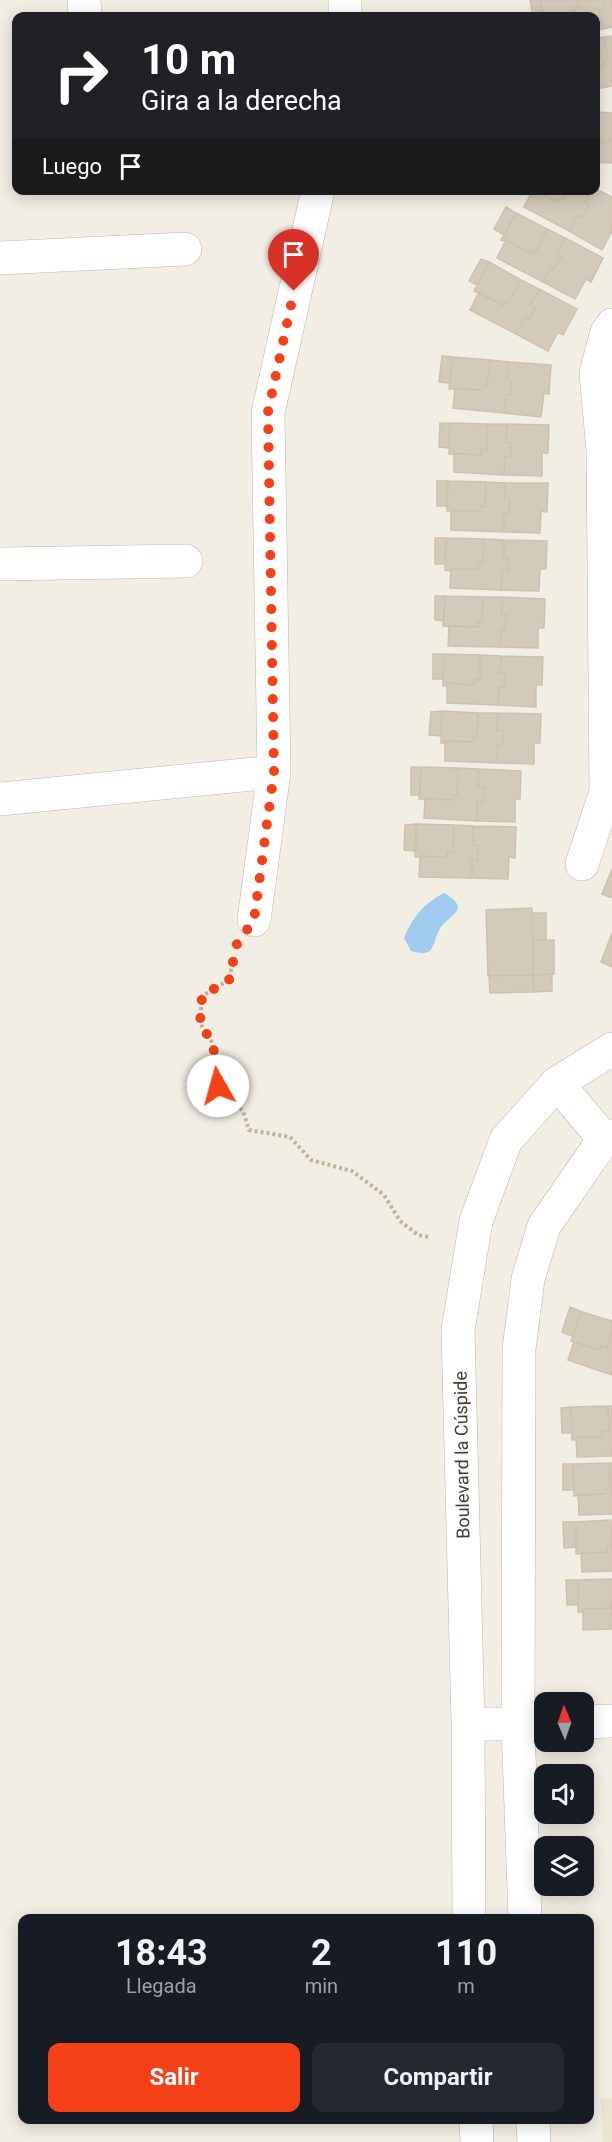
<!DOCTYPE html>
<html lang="es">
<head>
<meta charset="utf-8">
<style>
	:root { --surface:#171b24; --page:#242831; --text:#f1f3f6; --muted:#9ea1a6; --accent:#f54117 }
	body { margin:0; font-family:Roboto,sans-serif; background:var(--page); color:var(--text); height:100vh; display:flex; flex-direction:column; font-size:22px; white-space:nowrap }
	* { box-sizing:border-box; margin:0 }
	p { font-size:20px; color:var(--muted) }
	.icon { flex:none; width:33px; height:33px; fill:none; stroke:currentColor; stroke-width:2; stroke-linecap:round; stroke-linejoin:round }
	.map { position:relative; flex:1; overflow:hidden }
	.side { position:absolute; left:18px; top:1914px; width:576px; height:210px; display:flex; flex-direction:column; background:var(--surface); border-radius:12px; box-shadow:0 3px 15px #0003 }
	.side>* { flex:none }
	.banner { position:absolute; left:12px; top:12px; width:588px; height:183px; border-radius:12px; box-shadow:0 3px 15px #0003; background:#202124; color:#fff; overflow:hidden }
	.needle { width:39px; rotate:358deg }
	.fabs { position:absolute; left:534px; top:1692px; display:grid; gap:12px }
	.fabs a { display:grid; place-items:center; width:60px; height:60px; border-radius:12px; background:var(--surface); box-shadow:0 3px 15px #0003; font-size:30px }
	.pin { position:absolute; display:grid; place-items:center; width:51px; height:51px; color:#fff; margin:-62px -26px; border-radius:50% 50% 50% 0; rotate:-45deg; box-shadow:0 0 6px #0007 }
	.pin .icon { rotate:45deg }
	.me { position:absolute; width:66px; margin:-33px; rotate:353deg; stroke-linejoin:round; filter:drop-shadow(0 0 4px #0008) }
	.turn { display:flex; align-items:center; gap:21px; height:126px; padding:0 30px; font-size:27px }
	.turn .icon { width:78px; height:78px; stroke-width:2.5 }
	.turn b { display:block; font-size:42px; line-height:51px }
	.then { display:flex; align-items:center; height:57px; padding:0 30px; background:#0003; gap:12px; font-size:22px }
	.eta { display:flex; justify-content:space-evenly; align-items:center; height:102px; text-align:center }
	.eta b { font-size:36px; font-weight:700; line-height:42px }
	.action { display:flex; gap:12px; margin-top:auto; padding:12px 30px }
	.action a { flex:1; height:69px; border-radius:12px; background:var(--accent); color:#fff; font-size:24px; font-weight:700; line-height:69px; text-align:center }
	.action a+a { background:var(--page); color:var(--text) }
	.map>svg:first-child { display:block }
	.education { fill:#ebe4ce }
	.water { fill:#a0cbee }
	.building { fill:#d3caba; stroke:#cdc2ad; stroke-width:1.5 }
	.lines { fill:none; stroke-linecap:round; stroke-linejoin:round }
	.minor-casing { stroke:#bdb6a7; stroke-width:34 }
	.path { stroke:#beb298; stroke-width:4; stroke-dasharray:3 3; stroke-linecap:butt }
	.minor { stroke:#fff; stroke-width:33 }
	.route { stroke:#f54117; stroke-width:10; stroke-dasharray:0 18 }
	.labels { text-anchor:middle; stroke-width:4.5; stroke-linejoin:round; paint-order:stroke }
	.street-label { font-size:18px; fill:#433e34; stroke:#fff }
</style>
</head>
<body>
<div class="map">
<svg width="612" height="2142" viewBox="0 0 612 2142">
	<rect width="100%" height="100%" fill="#f2eee4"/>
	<!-- education -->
	<path class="education" d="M 612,2098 L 612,2142 L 603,2142 L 601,2100 Z"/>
	<!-- water -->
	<path class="water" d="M 444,893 C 473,910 449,914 440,929 C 431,943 437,959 411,951 L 404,938 C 412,918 424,903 444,893 Z"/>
	<!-- building -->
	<path class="building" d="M 530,0 L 540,0 L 543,15 L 533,16 Z
		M 540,0 L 577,0 L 579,7 L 574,8 L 574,14 L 543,16 Z
		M 577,0 L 603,0 L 605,9 L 599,10 L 602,29 L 596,31 L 596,16 L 564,16 L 574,14 L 574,8 L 579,7 Z
		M 603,0 L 612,0 L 612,27 L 602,29 L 599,10 L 605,9 Z
		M 612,36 L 612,86 L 596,89 L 596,69 L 605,67 L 604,61 L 608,60 L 604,37 Z
		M 604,37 L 608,60 L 604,61 L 605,67 L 596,69 L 596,39 Z
		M 596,112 L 612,113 L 612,138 L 609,138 L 609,143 L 596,142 Z
		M 609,138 L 612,138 L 612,163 L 596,162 L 596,142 L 609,143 Z
		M 596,189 L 612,197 L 612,231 L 602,250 L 569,231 L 578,215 L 582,218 L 589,205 L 585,203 L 592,190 L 596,190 Z
		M 533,190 L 558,202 L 560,199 L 563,200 L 568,190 L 592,190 L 585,203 L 589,205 L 582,218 L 578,215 L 569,231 L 524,207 Z
		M 536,190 L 568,190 L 563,200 L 560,199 L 558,202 Z
		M 506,207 L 516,213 L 504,235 L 494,229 Z
		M 516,213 L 547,229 L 535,253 L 532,250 L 531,254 L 506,240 L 506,242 L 501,240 Z
		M 547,229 L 565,238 L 557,254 L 561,257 L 554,269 L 551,267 L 543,282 L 497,258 L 506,240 L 531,254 L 532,250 L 535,253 Z
		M 565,238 L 603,258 L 591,282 L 586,279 L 575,299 L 543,282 L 551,267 L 554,269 L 561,257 L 557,254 Z
		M 481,259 L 489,262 L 477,285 L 469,281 Z
		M 489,262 L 521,280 L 509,303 L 505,301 L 503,305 L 474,291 Z
		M 521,280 L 539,289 L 530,305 L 535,308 L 530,319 L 525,317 L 516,334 L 470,310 L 479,292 L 503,305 L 505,301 L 509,303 Z
		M 539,289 L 577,309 L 563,335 L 558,332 L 548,351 L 516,334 L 525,317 L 530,319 L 535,308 L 530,305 Z
		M 442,356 L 453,357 L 449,383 L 439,382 Z
		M 453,357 L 490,360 L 487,386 L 482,385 L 481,390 L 449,389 Z
		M 490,360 L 509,362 L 507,380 L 512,381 L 511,395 L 506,395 L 504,413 L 453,408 L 455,388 L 481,390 L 482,385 L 487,386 Z
		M 509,362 L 551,365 L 549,394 L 544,393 L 541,417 L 504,413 L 506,395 L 511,395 L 512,381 L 507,380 Z
		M 440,423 L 450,423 L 449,448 L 439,447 Z
		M 450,423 L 487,424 L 487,450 L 481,449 L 481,455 L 449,454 Z
		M 487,424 L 507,424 L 506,443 L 511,443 L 511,457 L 505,456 L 504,475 L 454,472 L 454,453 L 481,455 L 481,449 L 487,450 Z
		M 507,424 L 549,425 L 548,453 L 542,453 L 542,476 L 504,475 L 505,456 L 511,457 L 511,443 L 506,443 Z
		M 437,481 L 448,481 L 447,506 L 437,506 Z
		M 448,481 L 486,482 L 485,507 L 480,506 L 480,511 L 447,511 Z
		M 486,482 L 505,483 L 505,499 L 509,499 L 509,514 L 504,513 L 504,532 L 451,530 L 451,510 L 480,511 L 480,506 L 485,507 Z
		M 505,483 L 548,483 L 547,512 L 541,511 L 540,533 L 504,532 L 504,513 L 509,514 L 509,499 L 505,499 Z
		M 435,538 L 446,538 L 445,564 L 435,564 Z
		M 446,538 L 484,539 L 483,563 L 478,564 L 477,569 L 451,569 L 451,571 L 445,570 Z
		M 484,539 L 504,540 L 504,558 L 508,558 L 508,571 L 502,571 L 501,590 L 450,588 L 451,569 L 477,569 L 478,564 L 483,563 Z
		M 504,540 L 547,541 L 546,569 L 540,569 L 539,591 L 501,590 L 502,571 L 508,571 L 508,558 L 504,558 Z
		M 435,596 L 445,596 L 444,621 L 435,620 Z
		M 445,596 L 483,597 L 482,622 L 477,622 L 477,627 L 443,626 Z
		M 483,597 L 503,597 L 501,615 L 506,615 L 505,629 L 501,629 L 500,647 L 448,646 L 449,625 L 477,627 L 477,622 L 482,622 Z
		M 503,597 L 545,599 L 544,628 L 538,628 L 538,648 L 500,647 L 501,629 L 505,629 L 506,615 L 501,615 Z
		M 433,654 L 444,654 L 443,679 L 433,679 Z
		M 444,654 L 480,655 L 480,680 L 474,679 L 474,685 L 447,683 L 447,686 L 443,686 Z
		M 480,655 L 501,656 L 500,673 L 505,672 L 504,687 L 499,687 L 498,705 L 447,703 L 447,683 L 474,685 L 474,679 L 480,680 Z
		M 501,656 L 543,657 L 542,685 L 536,685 L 536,707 L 498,705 L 499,687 L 504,687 L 505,672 L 500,673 Z
		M 442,711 L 478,713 L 477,737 L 472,736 L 472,742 L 445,741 L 445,743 L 441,743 Z
		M 442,711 L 441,736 L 429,735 L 431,712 Z
		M 478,713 L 498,713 L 497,730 L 503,731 L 503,744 L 498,745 L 497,763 L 445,761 L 445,741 L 472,742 L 472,736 L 477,737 Z
		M 498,713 L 541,714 L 540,743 L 534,743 L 534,764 L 497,763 L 498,745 L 503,744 L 503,731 L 497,730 Z
		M 411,767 L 421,767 L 420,795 L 411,795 Z
		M 421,767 L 458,768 L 457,795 L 453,795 L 453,800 L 419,799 Z
		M 458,768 L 479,769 L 478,787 L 484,788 L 483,803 L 477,802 L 477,821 L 424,818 L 425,798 L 453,800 L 453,795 L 457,795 Z
		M 479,769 L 521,771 L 520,799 L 515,799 L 515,822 L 477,821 L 477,802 L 483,803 L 484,788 L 478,787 Z
		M 416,824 L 454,825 L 453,852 L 448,852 L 447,857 L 415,857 Z
		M 416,824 L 416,851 L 404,850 L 405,825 Z
		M 454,825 L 473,826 L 473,845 L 478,845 L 477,860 L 472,859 L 472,878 L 419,877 L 420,856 L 447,857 L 448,852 L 453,852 Z
		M 473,826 L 516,827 L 515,858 L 509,857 L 508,879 L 472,878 L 472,859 L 477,860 L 478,845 L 473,845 Z
		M 612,869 L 612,898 L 602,894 Z
		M 532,908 L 533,975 L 488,976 L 486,910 Z
		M 532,913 L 546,913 L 546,940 L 533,940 Z
		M 612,933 L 612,967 L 601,962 Z
		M 533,940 L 554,940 L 554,974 L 533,975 Z
		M 552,974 L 552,991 L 534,992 L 533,975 Z
		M 533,975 L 534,992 L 490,993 L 489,976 Z
		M 570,1307 L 582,1312 L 572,1336 L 562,1332 Z
		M 582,1312 L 612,1321 L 612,1332 L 607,1348 L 602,1345 L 600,1350 L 571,1341 Z
		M 612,1332 L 612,1375 L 568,1360 L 574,1342 L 600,1350 L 602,1345 L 607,1348 Z
		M 608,1406 L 612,1406 L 612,1456 L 577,1457 L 576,1437 L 603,1437 L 603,1431 L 609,1431 Z
		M 608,1406 L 609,1431 L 603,1431 L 603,1437 L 576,1437 L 576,1440 L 572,1440 L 571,1407 Z
		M 571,1407 L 572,1433 L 562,1433 L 561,1408 Z
		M 609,1463 L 612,1463 L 612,1514 L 579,1515 L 578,1494 L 606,1494 L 606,1488 L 610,1488 Z
		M 609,1463 L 610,1488 L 606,1488 L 606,1494 L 574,1496 L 573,1464 Z
		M 563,1464 L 573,1464 L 574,1490 L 563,1490 Z
		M 611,1520 L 612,1546 L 607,1546 L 607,1552 L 576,1554 L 576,1522 Z
		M 563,1522 L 576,1522 L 576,1547 L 564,1548 Z
		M 607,1546 L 612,1546 L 612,1571 L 582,1572 L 581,1553 L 607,1552 Z
		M 612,1579 L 612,1603 L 610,1603 L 610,1608 L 583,1609 L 583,1612 L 578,1612 L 578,1580 Z
		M 566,1580 L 578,1580 L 578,1605 L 567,1605 Z
		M 610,1603 L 612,1603 L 612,1629 L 583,1630 L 583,1609 L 610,1608 Z"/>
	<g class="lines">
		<!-- minor casing -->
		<g class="minor-casing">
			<path id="minor" d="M 84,0 L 85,16
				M 345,16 L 345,0
				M 0,258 L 185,249
				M 0,564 L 186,561
				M 0,799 L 274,772
				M 582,864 L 606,792 L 603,450 L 596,373 L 607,332 L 612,325
				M 254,920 L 274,772 L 268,413 L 318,190
				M 557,1083 L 604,1139
				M 584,1722 L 612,1721
				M 468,1724 L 544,1724
				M 469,1918 L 468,1724 L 458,1330 L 476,1221 L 506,1140 L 557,1083 L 612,1049
				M 525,1918 L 518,1725 L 519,1349 L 528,1279 L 544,1226 L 604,1139 L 612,1136
				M 476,2120 L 477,2142
				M 533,2120 L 534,2142"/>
		</g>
		<!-- path -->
		<path class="path" d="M 234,957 L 229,980 L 202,996 L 200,1023 L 213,1044 L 218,1086 L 243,1111 L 249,1130 L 290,1137 L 311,1160 L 352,1171 L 384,1195 L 400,1221 L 418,1235 L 430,1237"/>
		<!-- minor -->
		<use href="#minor" class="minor"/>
	</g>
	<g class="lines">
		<!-- route -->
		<path class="route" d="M 218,1086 L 213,1044 L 200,1023 L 202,996 L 229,980 L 237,944 L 254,920 L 274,772 L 268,412 L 294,291"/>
	</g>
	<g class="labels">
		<!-- street labels -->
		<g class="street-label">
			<text transform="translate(462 1455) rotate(-91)" y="6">Boulevard la Cúspide</text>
		</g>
	</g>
</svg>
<div class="fabs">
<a><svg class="needle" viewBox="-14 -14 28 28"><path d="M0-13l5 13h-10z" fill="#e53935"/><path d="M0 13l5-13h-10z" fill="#9ea1a6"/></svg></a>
<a><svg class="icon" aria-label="sound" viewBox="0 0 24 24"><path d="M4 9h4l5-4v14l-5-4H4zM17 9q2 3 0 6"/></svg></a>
<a><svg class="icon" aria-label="layers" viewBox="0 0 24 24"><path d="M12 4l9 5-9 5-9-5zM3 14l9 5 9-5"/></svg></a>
</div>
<div class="pin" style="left:294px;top:291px;background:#d93025"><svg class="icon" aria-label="arrive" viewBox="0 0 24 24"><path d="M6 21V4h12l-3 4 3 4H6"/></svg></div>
<svg class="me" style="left:218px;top:1086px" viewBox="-20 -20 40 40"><circle r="19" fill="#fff"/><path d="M0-13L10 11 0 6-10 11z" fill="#f54117"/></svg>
<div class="banner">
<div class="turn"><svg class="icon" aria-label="right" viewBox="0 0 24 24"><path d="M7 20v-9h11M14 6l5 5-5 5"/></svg><div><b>10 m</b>Gira a la derecha</div></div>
<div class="then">Luego<svg class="icon" aria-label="arrive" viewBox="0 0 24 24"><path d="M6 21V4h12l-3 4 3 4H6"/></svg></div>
</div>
<section class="side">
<div class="eta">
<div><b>18:43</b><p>Llegada</p></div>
<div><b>2</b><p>min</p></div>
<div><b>110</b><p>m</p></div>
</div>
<div class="action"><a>Salir</a><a>Compartir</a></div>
</section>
</div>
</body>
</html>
